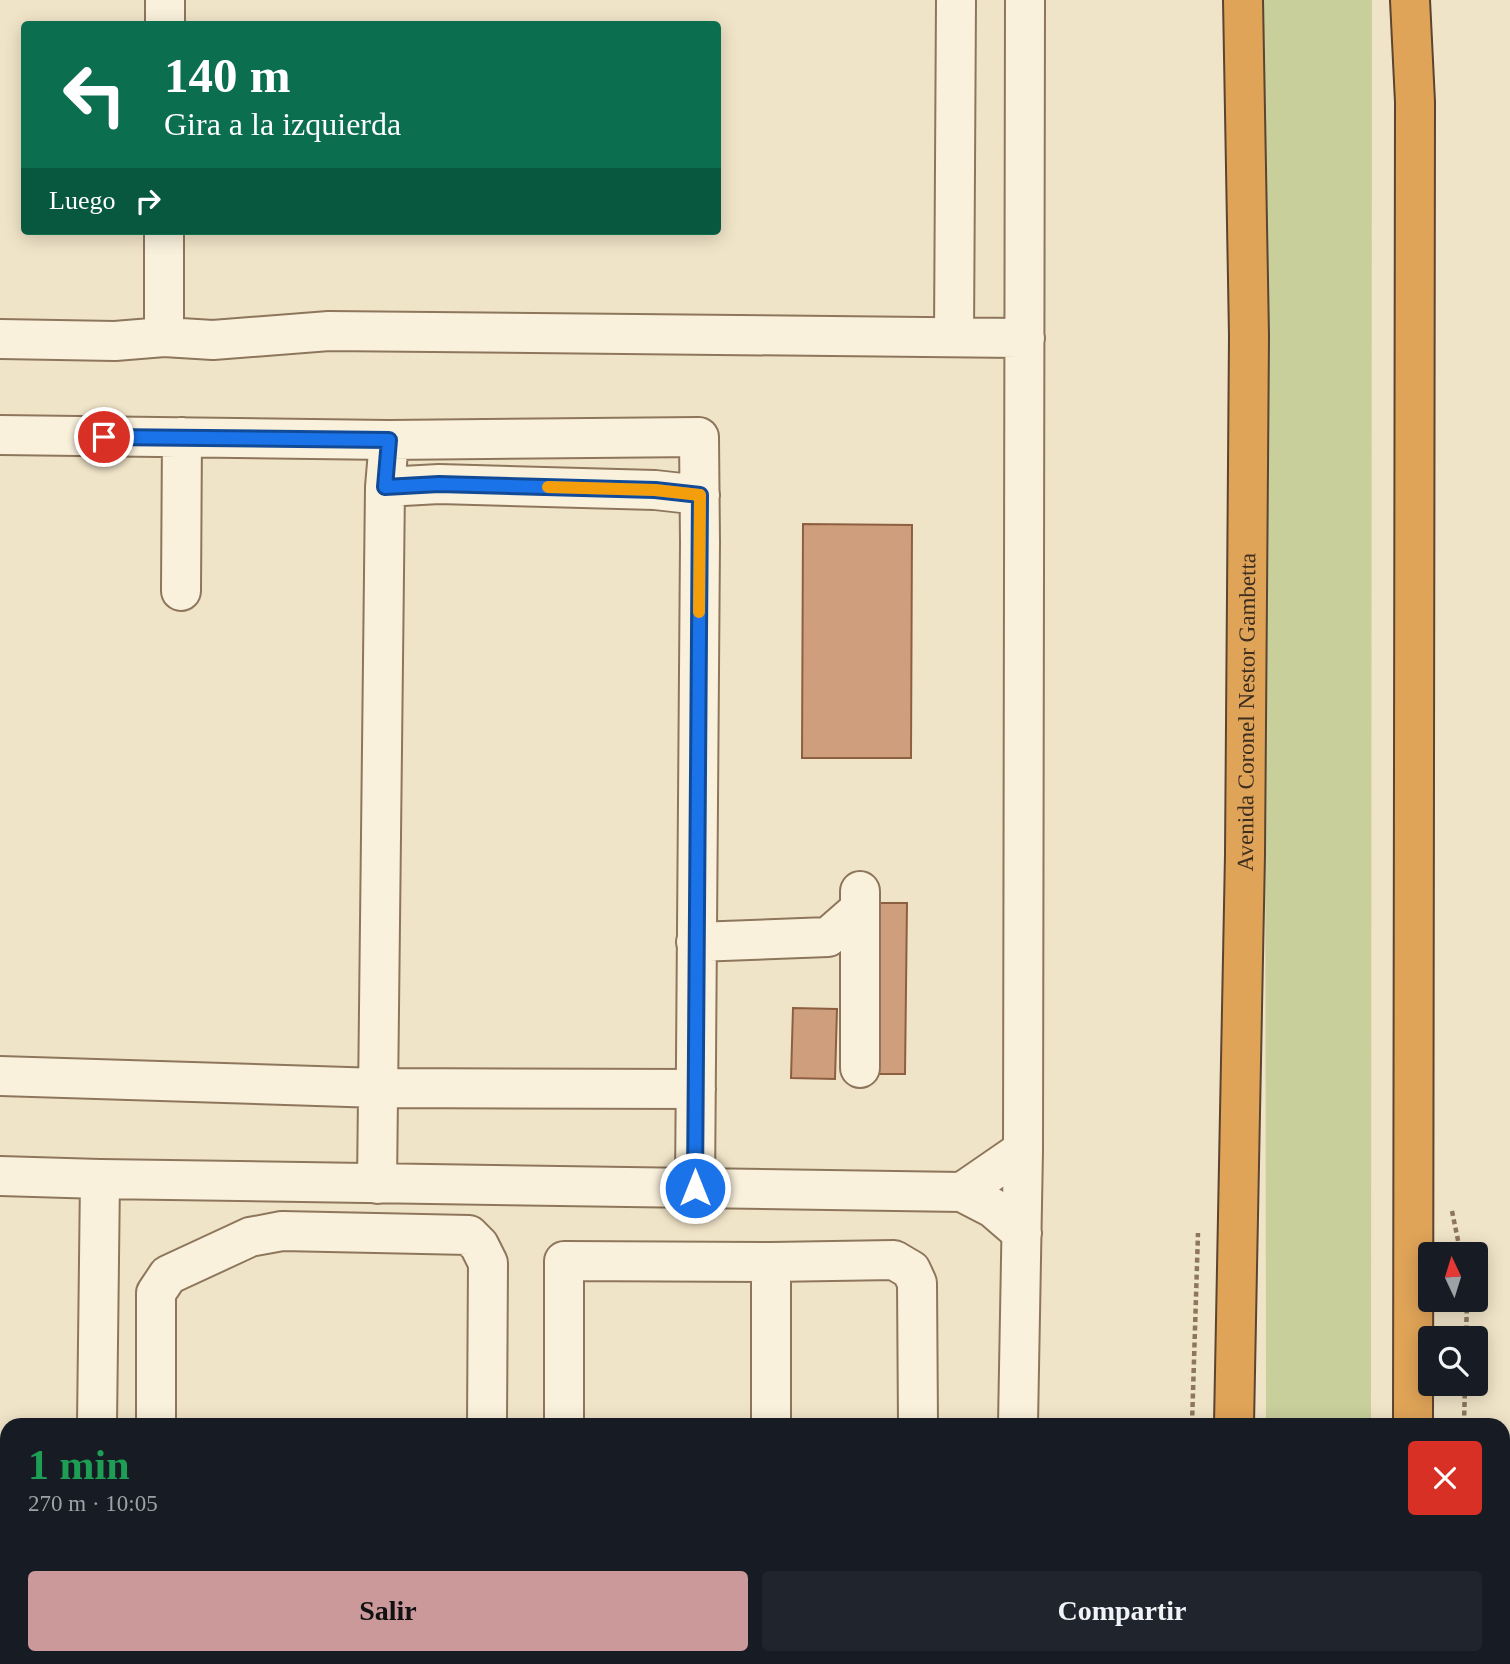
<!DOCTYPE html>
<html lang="es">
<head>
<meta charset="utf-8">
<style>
	:root { --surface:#171b24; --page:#20242c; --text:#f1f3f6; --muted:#9ea1a6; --accent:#cc999b }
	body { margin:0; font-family:Georgia,serif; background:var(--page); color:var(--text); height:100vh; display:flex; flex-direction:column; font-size:26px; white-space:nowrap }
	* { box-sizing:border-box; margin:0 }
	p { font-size:23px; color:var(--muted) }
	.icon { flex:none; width:38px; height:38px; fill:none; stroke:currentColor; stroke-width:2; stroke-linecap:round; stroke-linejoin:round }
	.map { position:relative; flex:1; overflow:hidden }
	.drawer { position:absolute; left:0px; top:1418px; width:1510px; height:247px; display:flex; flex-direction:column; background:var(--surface); border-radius:21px 21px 0 0; box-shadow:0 4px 18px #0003 }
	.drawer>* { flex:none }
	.top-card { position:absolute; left:21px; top:21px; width:700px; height:214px; border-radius:7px; box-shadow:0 4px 18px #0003; background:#0b6e4f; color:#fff; overflow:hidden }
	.needle { width:46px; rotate:356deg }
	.tools { position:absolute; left:1418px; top:1242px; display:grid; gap:14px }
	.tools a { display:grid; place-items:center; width:70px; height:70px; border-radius:7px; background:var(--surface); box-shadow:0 4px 18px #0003; font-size:35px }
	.pin { position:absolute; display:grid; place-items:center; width:60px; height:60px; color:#fff; margin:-30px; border:4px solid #fff; border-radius:50%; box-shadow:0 2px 7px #0007 }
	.me { position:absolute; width:77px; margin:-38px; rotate:0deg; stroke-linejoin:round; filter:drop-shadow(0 0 5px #0008) }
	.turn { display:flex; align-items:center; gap:24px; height:147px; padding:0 28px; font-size:32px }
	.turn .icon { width:91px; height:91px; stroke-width:2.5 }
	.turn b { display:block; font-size:49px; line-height:60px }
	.then { display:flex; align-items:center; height:66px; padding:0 28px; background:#0003; gap:14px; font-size:26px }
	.round { display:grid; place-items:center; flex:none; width:74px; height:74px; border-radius:7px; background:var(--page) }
	.headline { display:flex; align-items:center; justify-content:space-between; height:119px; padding:0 28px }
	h1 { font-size:42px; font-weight:600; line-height:52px; color:#1e9e55 }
	.button { display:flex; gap:14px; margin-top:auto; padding:14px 28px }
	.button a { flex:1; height:80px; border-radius:7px; background:var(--accent); color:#111; font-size:28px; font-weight:600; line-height:80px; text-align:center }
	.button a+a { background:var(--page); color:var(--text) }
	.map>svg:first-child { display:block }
	.green { fill:#c9cf9b }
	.building { fill:#cf9f7d; stroke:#8d5f41; stroke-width:2 }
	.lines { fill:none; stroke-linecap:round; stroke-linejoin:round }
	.minor-casing { stroke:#8d765c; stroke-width:42 }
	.highway-casing { stroke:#5b4430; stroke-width:42 }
	.path { stroke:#8d765c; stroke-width:4.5; stroke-dasharray:5 3.5; stroke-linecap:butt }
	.minor { stroke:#faf1dc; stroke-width:38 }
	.highway { stroke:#e0a458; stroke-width:38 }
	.route-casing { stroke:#114b97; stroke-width:18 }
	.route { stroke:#1a73e8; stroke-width:12 }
	.slow { stroke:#f59e0b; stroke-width:12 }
	.labels { text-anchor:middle; stroke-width:6; stroke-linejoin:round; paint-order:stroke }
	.street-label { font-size:23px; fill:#3d2e20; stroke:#f7eed8 }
</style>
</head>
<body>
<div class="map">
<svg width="1510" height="1664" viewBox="0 0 1510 1664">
	<rect width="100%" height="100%" fill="#f0e4c8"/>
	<!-- green -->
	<path class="green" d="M 1264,0 L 1372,0 L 1371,1424 L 1266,1424 Z
		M 1259,1657 L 1370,1657 L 1370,1664 L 1259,1664 Z"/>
	<!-- building -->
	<path class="building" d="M 803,524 L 912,525 L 911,758 L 802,758 Z
		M 874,903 L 907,903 L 905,1074 L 872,1074 Z
		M 793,1008 L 837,1009 L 835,1079 L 791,1078 Z"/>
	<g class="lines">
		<!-- minor casing -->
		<g class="minor-casing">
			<path id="minor" d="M 165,24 L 165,0
				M 164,337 L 164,231
				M 954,337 L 956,0
				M 0,339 L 115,341 L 164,337 L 213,340 L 329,331 L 1025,338
				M 0,435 L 389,440 L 699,437 L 700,543 L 695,1188
				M 385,487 L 439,484 L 655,490 L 700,495
				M 181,591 L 182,437
				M 696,942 L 828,937 L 860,909
				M 860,1068 L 860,891
				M 0,1076 L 379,1088 L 696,1089
				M 0,1176 L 100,1179 L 962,1192 L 993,1208 L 1022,1233
				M 377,1184 L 385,487 L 389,440
				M 962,1192 L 1023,1150
				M 97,1424 L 100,1179
				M 156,1424 L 156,1293 L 168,1275 L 250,1237 L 282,1231 L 469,1235 L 479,1245 L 488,1263 L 487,1424
				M 564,1424 L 564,1261 L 771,1262 L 894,1260 L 911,1270 L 917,1283 L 918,1424
				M 771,1424 L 771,1262
				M 1018,1424 L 1023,1150 L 1025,0
				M 154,1657 L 154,1664
				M 963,1657 L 963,1664
				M 94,1664 L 94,1657
				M 486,1664 L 486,1657
				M 563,1664 L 563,1657
				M 745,1664 L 745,1657
				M 799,1664 L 799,1657
				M 1012,1664 L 1012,1657"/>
		</g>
		<!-- highway casing -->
		<g class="highway-casing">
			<g id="highway">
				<path d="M 1410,0 L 1415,102 L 1413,1424"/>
				<path id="s1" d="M 1234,1424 L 1245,854 L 1249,336 L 1243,0"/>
				<path d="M 1414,1657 L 1414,1664"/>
				<path d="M 1227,1664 L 1227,1657"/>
			</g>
		</g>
		<!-- path -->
		<path class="path" d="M 1452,1211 L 1461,1255
			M 1466,1339 L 1467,1300
			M 1192,1424 L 1198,1233
			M 1464,1424 L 1465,1384
			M 1185,1664 L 1185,1657"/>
		<!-- minor -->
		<use href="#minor" class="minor"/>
		<!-- highway -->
		<use href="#highway" class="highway"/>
	</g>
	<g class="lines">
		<!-- route casing -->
		<g class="route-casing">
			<path id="route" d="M 104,437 L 389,440 L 385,487 L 439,484 L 655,490 L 700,495 L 695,1188"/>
		</g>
		<!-- route -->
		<use href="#route" class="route"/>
		<!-- slow -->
		<path class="slow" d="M 548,487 L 655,490 L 700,495 L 699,612"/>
	</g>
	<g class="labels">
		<!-- street labels -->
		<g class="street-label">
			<text dy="8" stroke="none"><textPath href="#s1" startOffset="712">Avenida Coronel Nestor Gambetta</textPath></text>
		</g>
	</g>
</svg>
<div class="tools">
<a><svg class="needle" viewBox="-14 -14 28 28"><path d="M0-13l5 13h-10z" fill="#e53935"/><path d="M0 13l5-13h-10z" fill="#9ea1a6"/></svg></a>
<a><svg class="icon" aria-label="search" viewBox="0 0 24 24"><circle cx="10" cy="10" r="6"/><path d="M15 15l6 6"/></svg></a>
</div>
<div class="pin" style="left:104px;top:437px;background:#d93025"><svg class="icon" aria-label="arrive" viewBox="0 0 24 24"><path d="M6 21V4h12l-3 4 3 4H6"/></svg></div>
<svg class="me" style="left:695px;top:1188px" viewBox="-20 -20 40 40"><circle r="17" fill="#1a73e8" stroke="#fff" stroke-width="3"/><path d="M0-11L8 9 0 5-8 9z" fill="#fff"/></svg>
<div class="top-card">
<div class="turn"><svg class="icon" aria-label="left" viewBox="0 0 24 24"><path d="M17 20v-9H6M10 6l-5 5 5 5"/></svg><div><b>140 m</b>Gira a la izquierda</div></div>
<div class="then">Luego<svg class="icon" aria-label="right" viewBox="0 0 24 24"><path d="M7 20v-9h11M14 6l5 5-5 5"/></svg></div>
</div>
<section class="drawer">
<div class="headline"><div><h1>1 min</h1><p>270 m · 10:05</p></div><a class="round" style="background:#d93025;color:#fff"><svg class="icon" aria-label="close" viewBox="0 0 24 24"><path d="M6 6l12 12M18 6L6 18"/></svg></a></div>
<div class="button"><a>Salir</a><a>Compartir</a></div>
</section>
</div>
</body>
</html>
